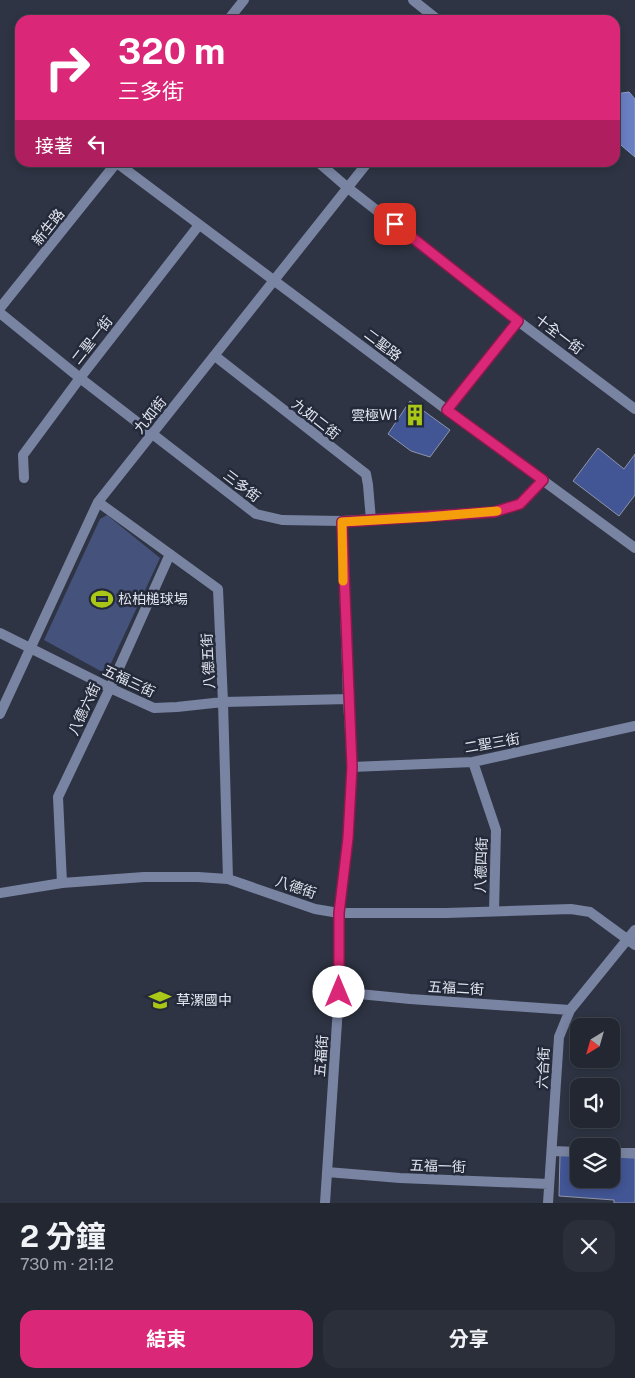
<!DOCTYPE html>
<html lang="zh-TW">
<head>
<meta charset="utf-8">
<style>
	:root { --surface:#222732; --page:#2a2f3a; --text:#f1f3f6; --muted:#a2a5ac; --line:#3f444d; --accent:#db2777 }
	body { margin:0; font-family:"Public Sans","Noto Sans TC",sans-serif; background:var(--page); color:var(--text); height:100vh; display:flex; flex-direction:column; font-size:19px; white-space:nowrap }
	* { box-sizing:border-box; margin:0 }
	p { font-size:16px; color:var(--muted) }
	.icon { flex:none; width:28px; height:28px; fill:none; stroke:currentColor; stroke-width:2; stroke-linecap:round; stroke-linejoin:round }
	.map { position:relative; height:1203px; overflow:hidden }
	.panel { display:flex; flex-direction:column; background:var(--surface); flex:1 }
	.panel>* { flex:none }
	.hud { position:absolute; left:15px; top:15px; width:605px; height:152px; border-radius:15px; box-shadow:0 2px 8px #0003,0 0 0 1px var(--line); background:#db2777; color:#fff; overflow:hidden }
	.needle { width:32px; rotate:217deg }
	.controls { position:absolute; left:570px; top:1018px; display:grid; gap:10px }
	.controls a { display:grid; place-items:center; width:50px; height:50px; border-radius:10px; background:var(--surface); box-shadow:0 2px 8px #0003,0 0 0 1px var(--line); font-size:25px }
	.pin { position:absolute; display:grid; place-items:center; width:42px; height:42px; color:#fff; margin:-21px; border-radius:10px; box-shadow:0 2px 8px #0006 }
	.me { position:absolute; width:55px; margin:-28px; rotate:0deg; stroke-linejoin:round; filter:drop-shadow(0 0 4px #0008) }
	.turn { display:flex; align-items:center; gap:18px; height:105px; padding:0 20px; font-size:22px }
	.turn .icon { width:65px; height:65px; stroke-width:2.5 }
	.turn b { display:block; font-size:35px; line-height:42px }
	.then { display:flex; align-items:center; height:48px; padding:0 20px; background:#0003; gap:10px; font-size:19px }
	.round { display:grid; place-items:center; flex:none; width:52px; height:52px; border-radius:15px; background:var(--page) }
	.summary { display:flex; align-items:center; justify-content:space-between; height:85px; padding:0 20px }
	h1 { font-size:30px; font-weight:700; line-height:38px }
	.button { display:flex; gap:10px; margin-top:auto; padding:10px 20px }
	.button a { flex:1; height:58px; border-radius:15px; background:var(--accent); color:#fff; font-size:20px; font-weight:700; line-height:58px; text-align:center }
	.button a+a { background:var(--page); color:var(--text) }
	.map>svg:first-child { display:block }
	.green { fill:#45527c }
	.water { fill:#6a7fc2; stroke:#8e9ed0 }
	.building { fill:#425594; stroke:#8e95a7 }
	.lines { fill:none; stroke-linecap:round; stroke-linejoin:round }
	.minor { stroke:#7984a2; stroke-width:10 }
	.route-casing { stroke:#8e194d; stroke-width:12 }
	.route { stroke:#db2777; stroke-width:9 }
	.slow { stroke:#f59e0b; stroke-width:9 }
	.labels { text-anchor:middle; stroke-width:5; stroke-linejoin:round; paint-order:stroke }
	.street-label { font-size:14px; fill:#e3e6f1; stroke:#242a39 }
	.poi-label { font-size:14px; fill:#e3e6f1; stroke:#242a39; text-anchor:start }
</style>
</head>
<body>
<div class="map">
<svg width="635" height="1203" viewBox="0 0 635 1203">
	<rect width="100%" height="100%" fill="#2e3443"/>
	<!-- green -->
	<path class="green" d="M 107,515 L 160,558 L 106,674 L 44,640 L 100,519 Z"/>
	<!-- water -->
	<path class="water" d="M 629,92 L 635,99 L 635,157 L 615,140 L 615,94 Z"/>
	<!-- building -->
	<path class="building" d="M 410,401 L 450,430 L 430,457 L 411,451 L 388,434 Z
		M 598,448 L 624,469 L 635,454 L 635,495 L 619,516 L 573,481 Z
		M 560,1155 L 579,1155 L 579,1179 L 611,1179 L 611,1157 L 635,1158 L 635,1203 L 614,1203 L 614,1200 L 559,1196 Z"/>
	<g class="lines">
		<!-- minor -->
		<path class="minor" d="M 413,0 L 438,20
			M 228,20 L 244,0
			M 318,162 L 348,188 L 518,321 L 635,409
			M 117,163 L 447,410 L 635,548
			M 0,308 L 117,162
			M 0,313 L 80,378 L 256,514 L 282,520 L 342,521 L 494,512 L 520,504 L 543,480
			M 215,356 L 366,474 L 368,485 L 371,520
			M 447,410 L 518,321
			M 24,478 L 23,455 L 80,378 L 199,225
			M 98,502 L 218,589 L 223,702 L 228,879
			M 0,633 L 110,688 L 154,708 L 177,707 L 223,702 L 348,699
			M 0,714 L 98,502 L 368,162
			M 473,762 L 496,830 L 494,911
			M 352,767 L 473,762 L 635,726
			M 62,883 L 58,797 L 110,688 L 170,554
			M 0,893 L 62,883 L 144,877 L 198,877 L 228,879 L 315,909 L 339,913 L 446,913 L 571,909 L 590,912 L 635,945
			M 339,992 L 410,999 L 570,1010
			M 552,1151 L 579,1152
			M 611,1153 L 635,1153
			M 327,1172 L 400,1178 L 549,1184
			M 325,1203 L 339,992 L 339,913 L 348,838 L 352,767 L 348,699 L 342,521
			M 548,1203 L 559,1037 L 570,1010 L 635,930"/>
	</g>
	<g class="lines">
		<!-- route casing -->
		<g class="route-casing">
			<path id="route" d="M 339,992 L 339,913 L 348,838 L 352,767 L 342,522 L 494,512 L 520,504 L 543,480 L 447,410 L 518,321 L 395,224"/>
		</g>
		<!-- route -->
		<use href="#route" class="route"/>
		<!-- slow -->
		<path class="slow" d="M 343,581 L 342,522 L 428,517 L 497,511"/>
	</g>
	<!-- icons -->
	<defs>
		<g id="building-bare" transform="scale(1.725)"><path d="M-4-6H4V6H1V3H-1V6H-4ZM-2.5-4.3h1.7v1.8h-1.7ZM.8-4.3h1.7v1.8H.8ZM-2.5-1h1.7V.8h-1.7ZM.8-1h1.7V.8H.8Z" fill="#aac718" stroke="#242a39" stroke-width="2.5" paint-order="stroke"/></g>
		<g id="stadium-bare" transform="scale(1.725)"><path d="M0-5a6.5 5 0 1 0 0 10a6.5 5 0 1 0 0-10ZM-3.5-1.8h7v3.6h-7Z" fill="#aac718" stroke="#242a39" stroke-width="2.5" paint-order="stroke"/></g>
		<g id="school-bare" transform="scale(1.725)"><path d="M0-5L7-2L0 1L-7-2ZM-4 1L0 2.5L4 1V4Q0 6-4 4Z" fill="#aac718" stroke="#242a39" stroke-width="2.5" paint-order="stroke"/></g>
	</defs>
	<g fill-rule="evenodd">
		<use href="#building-bare" x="415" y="415"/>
		<use href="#stadium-bare" x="102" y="599"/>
		<use href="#school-bare" x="160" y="1000"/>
	</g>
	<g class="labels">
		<!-- street labels -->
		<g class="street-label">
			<text transform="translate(48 227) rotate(-51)" y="5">新生路</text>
			<text transform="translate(559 334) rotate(37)" y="5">十全一街</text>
			<text transform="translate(92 340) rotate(-52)" y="5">二聖一街</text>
			<text transform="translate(383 345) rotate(37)" y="5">二聖路</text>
			<text transform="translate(150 415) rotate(-51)" y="5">九如街</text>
			<text transform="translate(316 419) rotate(38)" y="5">九如二街</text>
			<text transform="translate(242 486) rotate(37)" y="5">三多街</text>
			<text transform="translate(208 661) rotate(-93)" y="5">八德五街</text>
			<text transform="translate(129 681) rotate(25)" y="5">五福三街</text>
			<text transform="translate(84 709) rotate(-65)" y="5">八德六街</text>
			<text transform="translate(492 743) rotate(-10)" y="5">二聖三街</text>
			<text transform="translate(481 865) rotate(-88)" y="5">八德四街</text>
			<text transform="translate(296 887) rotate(19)" y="5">八德街</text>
			<text transform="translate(456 988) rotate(3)" y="5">五福二街</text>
			<text transform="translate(321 1056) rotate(-86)" y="5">五福街</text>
			<text transform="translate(543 1068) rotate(-87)" y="5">六合街</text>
			<text transform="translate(438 1166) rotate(2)" y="5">五福一街</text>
		</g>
		<!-- poi labels -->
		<g class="poi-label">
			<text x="398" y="420" text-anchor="end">雲極W1</text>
			<text x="118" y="604">松柏槌球場</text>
			<text x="176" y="1005">草漯國中</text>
		</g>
	</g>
</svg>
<div class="controls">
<a><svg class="needle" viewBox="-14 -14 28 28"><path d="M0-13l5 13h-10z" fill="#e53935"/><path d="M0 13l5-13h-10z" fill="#a2a5ac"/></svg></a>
<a><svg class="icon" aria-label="sound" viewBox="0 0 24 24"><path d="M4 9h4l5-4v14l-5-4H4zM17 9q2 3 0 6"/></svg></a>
<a><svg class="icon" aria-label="layers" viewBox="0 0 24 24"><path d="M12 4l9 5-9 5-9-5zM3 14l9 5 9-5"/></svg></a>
</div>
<div class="pin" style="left:395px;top:224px;background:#d93025"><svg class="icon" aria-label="arrive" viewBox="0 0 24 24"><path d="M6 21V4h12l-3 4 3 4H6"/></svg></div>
<svg class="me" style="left:339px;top:992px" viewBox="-20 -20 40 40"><circle r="19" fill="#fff"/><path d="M0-13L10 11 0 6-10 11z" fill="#db2777"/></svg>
<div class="hud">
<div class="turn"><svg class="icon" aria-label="right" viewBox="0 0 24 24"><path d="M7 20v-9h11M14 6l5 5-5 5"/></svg><div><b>320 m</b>三多街</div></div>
<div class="then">接著<svg class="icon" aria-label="left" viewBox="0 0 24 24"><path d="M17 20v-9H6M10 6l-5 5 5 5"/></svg></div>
</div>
</div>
<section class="panel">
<div class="summary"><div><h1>2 分鐘</h1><p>730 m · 21:12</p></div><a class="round"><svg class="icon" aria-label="close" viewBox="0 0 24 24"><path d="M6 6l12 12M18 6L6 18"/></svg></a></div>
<div class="button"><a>結束</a><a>分享</a></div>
</section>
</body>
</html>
